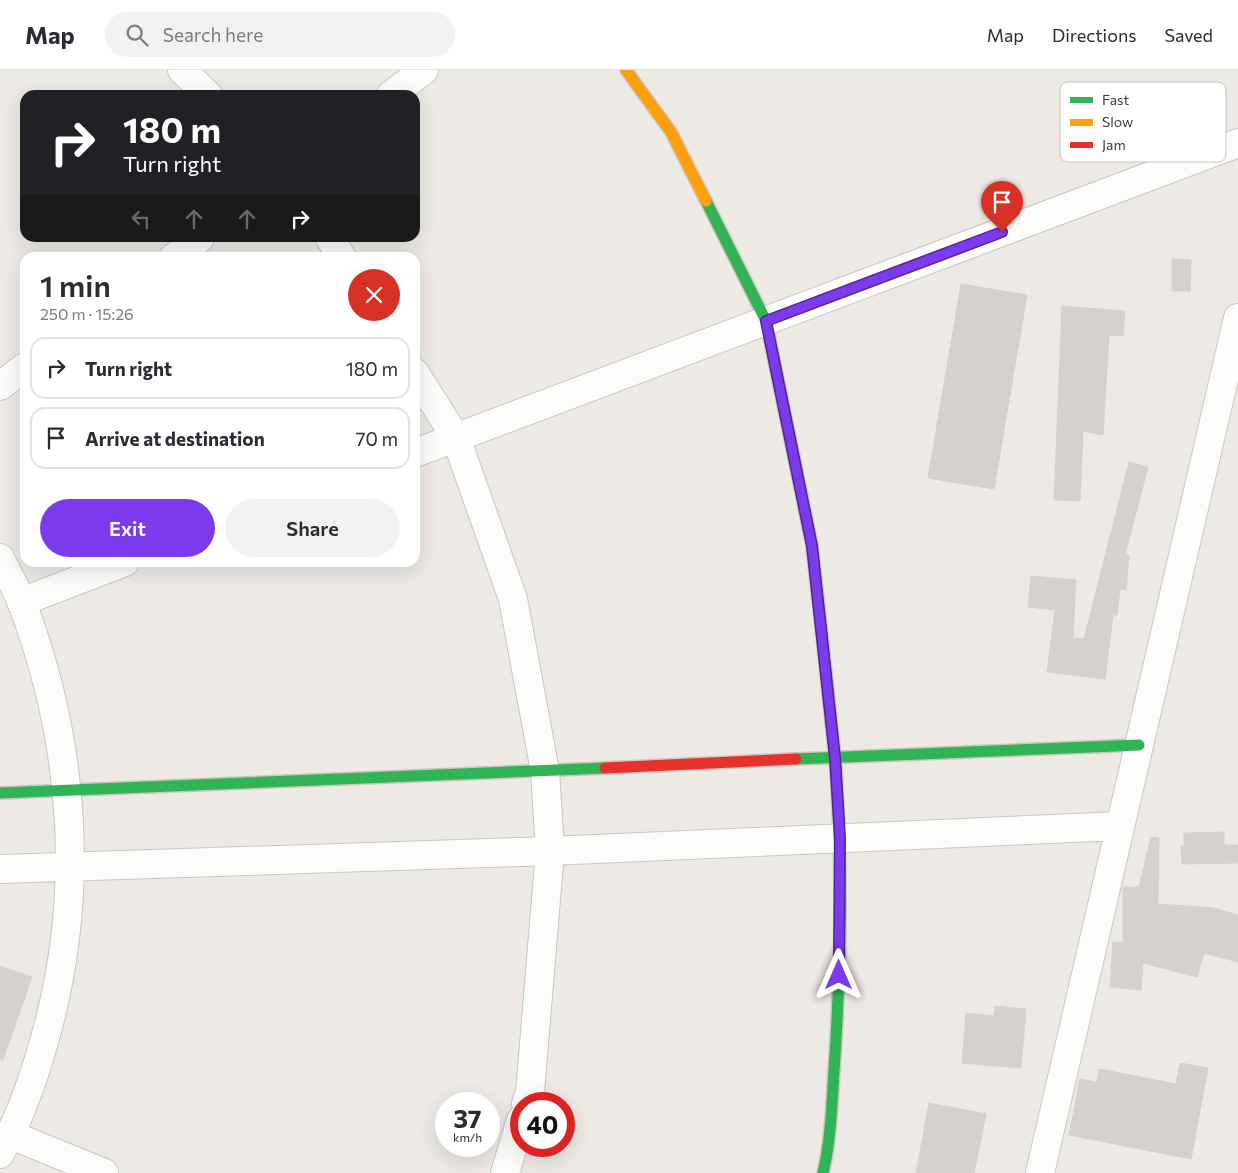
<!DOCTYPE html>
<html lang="en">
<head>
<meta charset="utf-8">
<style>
	:root { --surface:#fff; --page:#f2f2f3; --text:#2b2b33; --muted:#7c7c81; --line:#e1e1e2; --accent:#7c3aed }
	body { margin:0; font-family:Commissioner,sans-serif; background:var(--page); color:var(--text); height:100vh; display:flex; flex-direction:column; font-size:19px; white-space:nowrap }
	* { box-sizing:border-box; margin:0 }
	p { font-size:16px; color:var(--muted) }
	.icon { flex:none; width:28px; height:28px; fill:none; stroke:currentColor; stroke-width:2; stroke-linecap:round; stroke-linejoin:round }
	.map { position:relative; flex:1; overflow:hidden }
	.details { position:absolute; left:20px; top:182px; width:400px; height:315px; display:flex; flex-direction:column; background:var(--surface); border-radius:15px; box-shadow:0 5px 20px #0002 }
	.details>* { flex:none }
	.hud { position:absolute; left:20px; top:20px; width:400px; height:152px; border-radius:15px; box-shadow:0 5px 20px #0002; background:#202124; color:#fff; overflow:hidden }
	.speed { position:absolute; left:435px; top:1022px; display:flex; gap:10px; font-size:25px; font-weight:700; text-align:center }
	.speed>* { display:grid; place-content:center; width:65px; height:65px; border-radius:50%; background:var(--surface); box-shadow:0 5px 20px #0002; line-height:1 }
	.speed small { font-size:12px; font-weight:400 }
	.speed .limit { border:8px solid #d22; background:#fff; color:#111 }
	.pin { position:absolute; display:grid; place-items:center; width:42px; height:42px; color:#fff; margin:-51px -21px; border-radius:50% 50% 50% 0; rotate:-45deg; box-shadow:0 0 5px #0007 }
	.pin .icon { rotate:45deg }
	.me { position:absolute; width:55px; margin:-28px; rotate:0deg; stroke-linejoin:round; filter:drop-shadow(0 0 4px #0008) }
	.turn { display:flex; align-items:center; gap:18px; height:105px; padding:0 20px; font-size:22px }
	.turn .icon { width:65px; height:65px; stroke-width:2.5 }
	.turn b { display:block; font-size:35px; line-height:42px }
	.lanes { display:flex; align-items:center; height:48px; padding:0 20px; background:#0003; justify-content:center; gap:25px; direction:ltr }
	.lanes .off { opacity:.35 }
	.round { display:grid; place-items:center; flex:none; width:52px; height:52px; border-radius:26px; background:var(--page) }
	.summary { display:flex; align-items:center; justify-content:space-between; height:85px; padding:0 20px }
	h1 { font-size:30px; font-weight:600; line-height:38px }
	.action { display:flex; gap:10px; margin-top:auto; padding:10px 20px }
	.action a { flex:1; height:58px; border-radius:30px; background:var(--accent); color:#fff; font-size:20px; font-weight:600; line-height:58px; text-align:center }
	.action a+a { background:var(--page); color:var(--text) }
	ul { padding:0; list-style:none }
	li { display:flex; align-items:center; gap:15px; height:62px; margin:0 10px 8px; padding:0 10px; border:2px solid var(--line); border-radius:15px }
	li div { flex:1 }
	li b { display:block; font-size:19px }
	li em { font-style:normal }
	header { display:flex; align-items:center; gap:30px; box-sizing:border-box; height:70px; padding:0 25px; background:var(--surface); border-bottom:1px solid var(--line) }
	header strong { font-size:24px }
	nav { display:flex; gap:28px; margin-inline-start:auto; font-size:18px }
	.search { width:350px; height:45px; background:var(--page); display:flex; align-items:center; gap:12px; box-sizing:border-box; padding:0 18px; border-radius:28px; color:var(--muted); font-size:19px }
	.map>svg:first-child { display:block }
	.building { fill:#d5d1cd; stroke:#d5d1cc }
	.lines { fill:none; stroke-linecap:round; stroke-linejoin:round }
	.street-casing { stroke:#c9c6c2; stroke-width:30 }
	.fast-casing { stroke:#ccc6be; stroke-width:14 }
	.slow-casing { stroke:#ccc6be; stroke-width:14 }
	.jam-casing { stroke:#ccc6be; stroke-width:14 }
	.street { stroke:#fcfcfb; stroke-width:28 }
	.fast { stroke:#30b455; stroke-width:11 }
	.slow { stroke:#ff9f0a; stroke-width:11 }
	.jam { stroke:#e5322d; stroke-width:11 }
	.route-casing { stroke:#51269a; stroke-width:12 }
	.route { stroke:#7c3aed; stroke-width:9 }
	.key { fill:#fff; stroke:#c6c4c2; stroke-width:1 }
	.key-label { font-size:14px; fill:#423b34 }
</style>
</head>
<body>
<header>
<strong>Map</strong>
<div class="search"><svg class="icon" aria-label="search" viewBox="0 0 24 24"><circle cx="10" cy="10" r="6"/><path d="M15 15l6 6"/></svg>Search here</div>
<nav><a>Map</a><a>Directions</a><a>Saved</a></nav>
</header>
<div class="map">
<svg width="1238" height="1103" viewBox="0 0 1238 1103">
	<rect width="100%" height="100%" fill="#edeae6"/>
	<!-- building -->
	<path class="building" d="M 1172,189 L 1191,190 L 1190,221 L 1172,221 Z
		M 961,214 L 1027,225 L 994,419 L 928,408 Z
		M 1062,236 L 1125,241 L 1123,266 L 1109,265 L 1103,365 L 1083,361 L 1080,431 L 1054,430 Z
		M 1129,392 L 1148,397 L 1125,485 L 1129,485 L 1126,520 L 1120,519 L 1117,545 L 1113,545 L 1105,609 L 1047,602 L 1055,540 L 1028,537 L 1031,506 L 1076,510 L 1073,568 L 1084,569 Z
		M 1224,762 L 1224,775 L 1238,775 L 1238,793 L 1182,794 L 1181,776 L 1184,776 L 1184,763 Z
		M 1151,767 L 1159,768 L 1158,834 L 1213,838 L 1238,845 L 1238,892 L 1204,883 L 1197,907 L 1143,893 L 1141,920 L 1110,917 L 1113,872 L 1123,873 L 1123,817 L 1139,817 Z
		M 0,896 L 32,907 L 3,990 L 0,990 Z
		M 995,936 L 1026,939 L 1021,998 L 962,993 L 966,943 L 994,946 Z
		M 1180,993 L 1208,998 L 1191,1089 L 1069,1065 L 1080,1009 L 1097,1012 L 1099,999 L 1176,1014 Z
		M 929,1033 L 986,1044 L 974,1103 L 916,1103 Z"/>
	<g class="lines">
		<!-- street casing -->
		<g class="street-casing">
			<path id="street" d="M 182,0 L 208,25
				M 391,25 L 424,0
				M 330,168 L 342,188
				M 173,188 L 200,168
				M 415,303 L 456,368 L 513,529 L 545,701 L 550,781 L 530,1022 L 526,1034
				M 0,316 L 25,297
				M 415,383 L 1238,73
				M 0,488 C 7,503 16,517 22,533 C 75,673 86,823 45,968 C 34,1008 20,1048 0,1084
				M 21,532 L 125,492
				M 0,799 L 550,781 L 1120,756
				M 11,1065 L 104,1103
				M 505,1103 L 521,1050
				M 1040,1103 L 1238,248"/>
		</g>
		<!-- fast casing -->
		<g class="fast-casing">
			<path id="fast" d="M 706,131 L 766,251 L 812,476 L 820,547
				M 796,689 L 1139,675
				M 0,723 L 605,698
				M 823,1103 C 832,1065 832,1025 835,986 C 841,890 842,794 836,698"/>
		</g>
		<!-- slow casing -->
		<g class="slow-casing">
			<path id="slow" d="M 626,0 L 671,62 L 706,131"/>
		</g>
		<!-- jam casing -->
		<g class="jam-casing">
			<path id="jam" d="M 820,547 L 836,698
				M 605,698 L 796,689"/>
		</g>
		<!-- street -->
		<use href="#street" class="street"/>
		<!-- fast -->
		<use href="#fast" class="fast"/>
		<!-- slow -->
		<use href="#slow" class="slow"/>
		<!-- jam -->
		<use href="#jam" class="jam"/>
	</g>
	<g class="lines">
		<!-- route casing -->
		<g class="route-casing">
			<path id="route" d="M 839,905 L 840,768 L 835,688 L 812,476 L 766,251 L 1002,162"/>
		</g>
		<!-- route -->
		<use href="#route" class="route"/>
	</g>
	<!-- legend -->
	<rect x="1060" y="12" width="166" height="80" rx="8" class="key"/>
	<rect x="1070" y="27" width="23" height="6" fill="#30b455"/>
	<rect x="1070" y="49" width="23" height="7" fill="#ff9f0a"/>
	<rect x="1070" y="72" width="23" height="6" fill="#e5322d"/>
	<g class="key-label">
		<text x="1102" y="35">Fast</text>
		<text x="1102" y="57">Slow</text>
		<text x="1102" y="80">Jam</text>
	</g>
</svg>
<div class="speed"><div>37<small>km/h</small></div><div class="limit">40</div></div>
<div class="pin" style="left:1002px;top:162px;background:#d93025"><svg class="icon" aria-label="arrive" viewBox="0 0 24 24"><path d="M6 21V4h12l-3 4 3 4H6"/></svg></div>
<svg class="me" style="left:839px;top:905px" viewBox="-20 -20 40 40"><path d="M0-17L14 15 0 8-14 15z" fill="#7c3aed" stroke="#fff" stroke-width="4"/></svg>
<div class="hud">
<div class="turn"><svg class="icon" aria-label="right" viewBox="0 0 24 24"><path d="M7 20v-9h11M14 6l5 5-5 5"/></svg><div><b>180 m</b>Turn right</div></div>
<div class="lanes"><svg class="icon off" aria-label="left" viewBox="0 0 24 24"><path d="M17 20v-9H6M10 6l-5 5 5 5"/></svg><svg class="icon off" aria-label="ahead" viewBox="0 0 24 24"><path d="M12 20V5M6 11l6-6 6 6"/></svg><svg class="icon off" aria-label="ahead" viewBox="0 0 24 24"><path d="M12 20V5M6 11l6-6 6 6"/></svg><svg class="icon" aria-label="right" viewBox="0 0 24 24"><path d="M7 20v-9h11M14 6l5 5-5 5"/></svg></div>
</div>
<section class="details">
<div class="summary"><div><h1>1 min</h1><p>250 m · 15:26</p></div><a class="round" style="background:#d93025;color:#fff"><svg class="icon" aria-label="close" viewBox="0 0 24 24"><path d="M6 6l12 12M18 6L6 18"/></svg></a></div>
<ul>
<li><svg class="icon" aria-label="right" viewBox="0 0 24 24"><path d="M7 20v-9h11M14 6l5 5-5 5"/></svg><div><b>Turn right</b></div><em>180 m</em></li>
<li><svg class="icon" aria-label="arrive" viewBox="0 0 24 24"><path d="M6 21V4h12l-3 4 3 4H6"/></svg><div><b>Arrive at destination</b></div><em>70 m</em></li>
</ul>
<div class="action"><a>Exit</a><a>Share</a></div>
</section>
</div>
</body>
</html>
